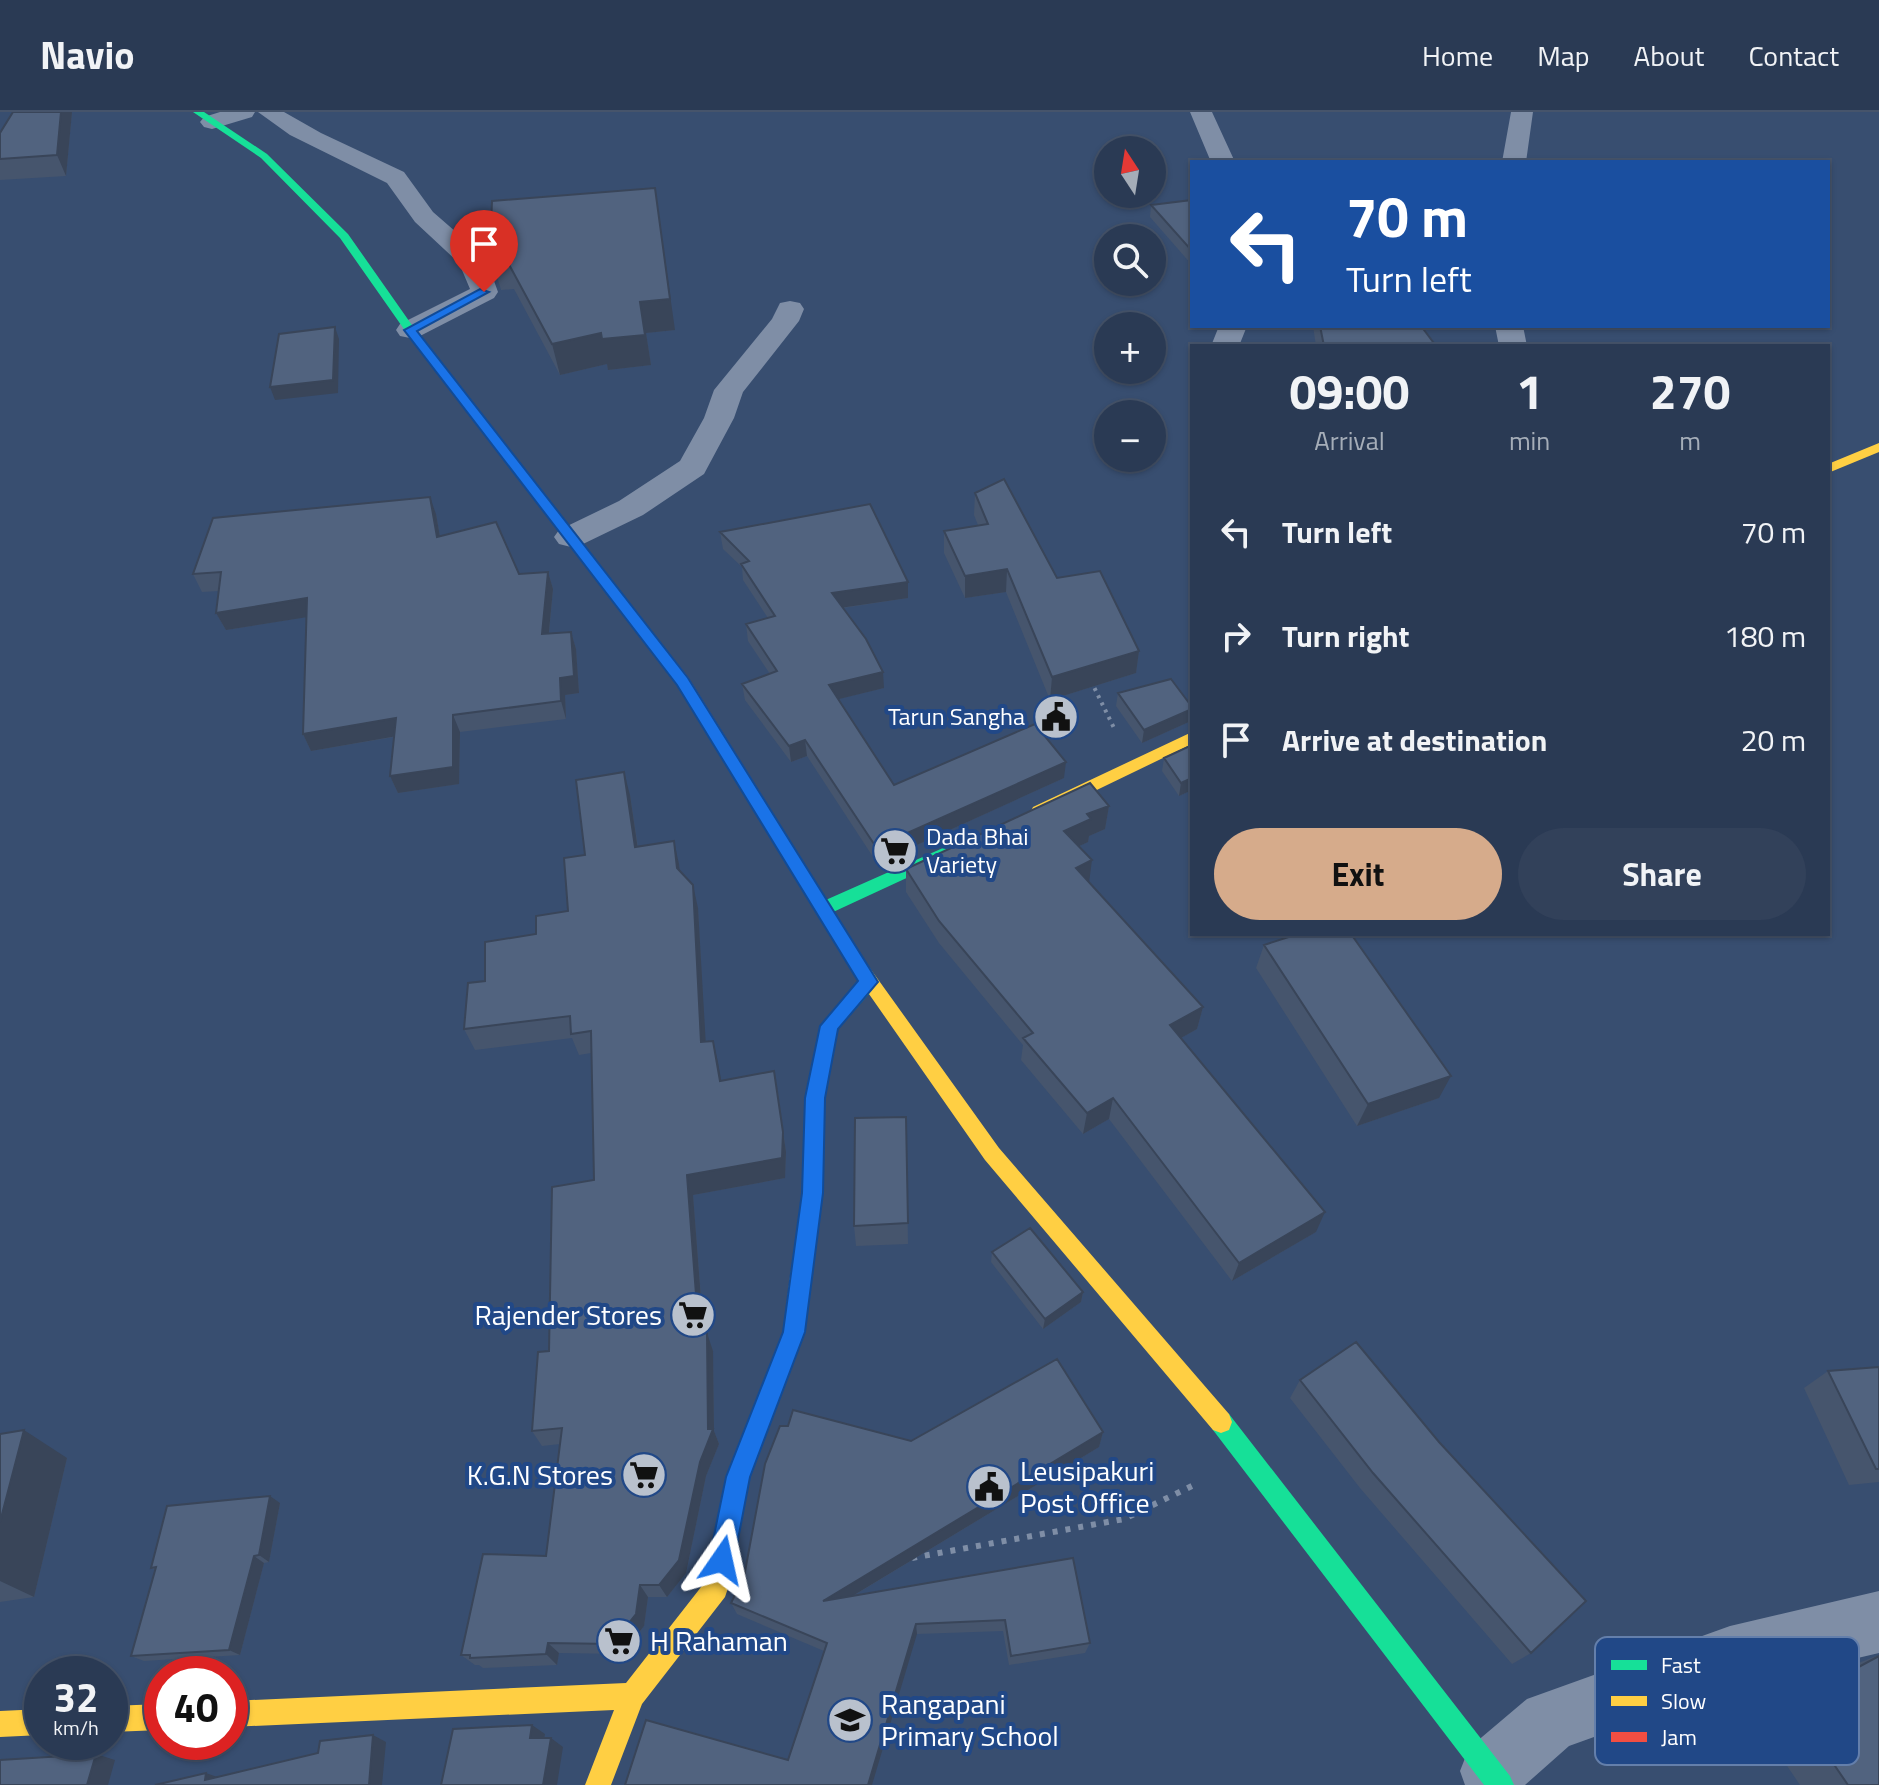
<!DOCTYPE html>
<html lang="en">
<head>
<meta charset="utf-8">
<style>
	:root { --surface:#2a3a54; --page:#32415a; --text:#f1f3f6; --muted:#a5adb8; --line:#46546b; --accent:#d6ab8b }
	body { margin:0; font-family:"Titillium Web",sans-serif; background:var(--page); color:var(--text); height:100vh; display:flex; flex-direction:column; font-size:30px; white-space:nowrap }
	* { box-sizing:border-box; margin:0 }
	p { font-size:26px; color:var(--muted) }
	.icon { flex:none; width:44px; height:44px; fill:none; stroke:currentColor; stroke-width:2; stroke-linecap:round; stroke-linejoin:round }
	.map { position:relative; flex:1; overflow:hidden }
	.drawer { position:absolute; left:1190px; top:232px; width:640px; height:592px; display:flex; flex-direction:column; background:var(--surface); border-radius:0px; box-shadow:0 2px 6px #0004,0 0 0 2px var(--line) }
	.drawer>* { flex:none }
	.hud { position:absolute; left:1190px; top:48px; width:640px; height:168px; border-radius:0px; box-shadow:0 2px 6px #0004,0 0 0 2px var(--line); background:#1a4fa0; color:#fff; overflow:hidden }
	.needle { width:52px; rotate:348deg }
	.controls { position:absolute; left:1094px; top:24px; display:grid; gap:16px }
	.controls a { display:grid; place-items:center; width:72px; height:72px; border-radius:50%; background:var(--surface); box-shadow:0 2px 6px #0004,0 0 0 2px var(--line); font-size:40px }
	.speed { position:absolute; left:24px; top:1544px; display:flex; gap:16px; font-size:40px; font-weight:700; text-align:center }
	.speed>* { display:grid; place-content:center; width:104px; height:104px; border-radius:50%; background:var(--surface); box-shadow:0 2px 6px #0004,0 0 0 2px var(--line); line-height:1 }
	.speed small { font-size:20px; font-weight:400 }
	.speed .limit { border:12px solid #d22; background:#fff; color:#111 }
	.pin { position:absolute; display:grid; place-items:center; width:68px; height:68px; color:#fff; margin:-82px -34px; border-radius:50% 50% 50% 0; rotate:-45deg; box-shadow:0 0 8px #0007 }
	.pin .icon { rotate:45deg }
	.me { position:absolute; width:88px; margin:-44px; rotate:11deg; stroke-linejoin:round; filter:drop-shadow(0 0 6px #0008) }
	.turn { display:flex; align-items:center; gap:28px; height:168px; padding:0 24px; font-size:36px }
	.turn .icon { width:104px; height:104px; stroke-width:2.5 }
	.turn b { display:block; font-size:56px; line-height:68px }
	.eta { display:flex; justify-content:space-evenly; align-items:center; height:136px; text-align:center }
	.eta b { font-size:48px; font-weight:700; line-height:56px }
	.cta { display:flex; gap:16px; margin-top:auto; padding:16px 24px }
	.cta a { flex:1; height:92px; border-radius:48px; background:var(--accent); color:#111; font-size:32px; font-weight:700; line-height:92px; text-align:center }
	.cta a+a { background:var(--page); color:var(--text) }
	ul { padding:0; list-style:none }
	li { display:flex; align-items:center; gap:24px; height:104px; padding:0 24px }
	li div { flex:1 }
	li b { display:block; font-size:30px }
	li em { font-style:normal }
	header { display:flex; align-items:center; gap:48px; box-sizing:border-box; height:112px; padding:0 40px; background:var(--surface); border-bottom:2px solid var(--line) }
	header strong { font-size:38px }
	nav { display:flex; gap:44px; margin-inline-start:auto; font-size:28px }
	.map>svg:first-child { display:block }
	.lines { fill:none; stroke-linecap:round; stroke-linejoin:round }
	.path-far1 { stroke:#7f8ea6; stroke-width:4; stroke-dasharray:3 5; stroke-linecap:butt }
	.path { stroke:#7f8ea6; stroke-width:6; stroke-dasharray:5 8; stroke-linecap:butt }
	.street { fill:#7f8ea6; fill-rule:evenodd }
	.fast { fill:#16e098; fill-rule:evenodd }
	.slow { fill:#ffcf43; fill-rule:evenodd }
	.jam { fill:#f24e42; fill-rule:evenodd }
	.wall { fill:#46556d }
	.shaded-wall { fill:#394559 }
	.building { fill:#51637f; stroke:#394559; stroke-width:2 }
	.route { fill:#1a73e8; stroke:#114b97; stroke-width:2 }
	.labels { text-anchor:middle; stroke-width:8; stroke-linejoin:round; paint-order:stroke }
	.poi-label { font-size:24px; fill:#fff; stroke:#214887; text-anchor:end }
	.near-poi-label { font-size:28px; fill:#fff; stroke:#214887; text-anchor:start }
	.key { fill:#214887; stroke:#647fab; stroke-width:2 }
	.key-label { font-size:22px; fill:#fff }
</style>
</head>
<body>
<header>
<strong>Navio</strong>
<nav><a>Home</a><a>Map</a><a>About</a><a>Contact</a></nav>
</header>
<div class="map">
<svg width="1879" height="1673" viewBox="0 0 1879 1673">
	<rect width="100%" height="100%" fill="#384e70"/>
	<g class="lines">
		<!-- path-far1 -->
		<path class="path-far1" d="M 1091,569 L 1115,618"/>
		<!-- path -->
		<path class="path" d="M 912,1446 L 1124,1407 L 1198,1371"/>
		<!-- street -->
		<path class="street" d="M 220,0 L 255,0 L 252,5 L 212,17 L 204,15 L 200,10 L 204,5 Z
			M 258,0 L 284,0 L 321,21 L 404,60 L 433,100 L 479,140 L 489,155 L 498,180 L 494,186 L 420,224 L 410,226 L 400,224 L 396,218 L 400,212 L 470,177 L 459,151 L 415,110 L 387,71 L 290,23 Z
			M 1190,0 L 1212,0 L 1235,50 L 1211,50 Z
			M 1511,0 L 1533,0 L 1526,50 L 1502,50 Z
			M 790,189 L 800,191 L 804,197 L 799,209 L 743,280 L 734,306 L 704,362 L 643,403 L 583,432 L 571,435 L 559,432 L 554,425 L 559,418 L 619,389 L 680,349 L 704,306 L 714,278 L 772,207 L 780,191 Z
			M 1219,214 L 1247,214 L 1239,234 L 1211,234 Z
			M 1495,214 L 1523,214 L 1527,234 L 1499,234 Z
			M 1879,1479 L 1879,1541 L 1730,1576 L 1569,1634 L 1525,1673 L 1465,1673 L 1460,1659 L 1469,1636 L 1527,1587 L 1730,1514 Z"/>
		<!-- fast -->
		<path class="fast" d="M 193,0 L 204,0 L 267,42 L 348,122 L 414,216 L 650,518 L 650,524 L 640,524 L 406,220 L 340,126 L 261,46 Z
			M 961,728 L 969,734 L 967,738 L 831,801 L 825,803 L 816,796 L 819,791 Z
			M 869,863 L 875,865 L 878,870 L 875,875 L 838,917 L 825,986 L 823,1081 L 812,1165 L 809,1172 L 801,1175 L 793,1172 L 790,1165 L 803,1081 L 805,986 L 820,914 L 863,865 Z
			M 1221,1299 L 1229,1302 L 1510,1664 L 1514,1673 L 1484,1673 L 1213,1318 L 1210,1310 L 1213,1302 Z"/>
		<!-- slow -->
		<path class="slow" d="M 1879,331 L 1879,340 L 1828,361 L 1828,352 Z
			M 1192,620 L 1192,632 L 1045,703 L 1039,705 L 1031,699 L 1033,695 Z
			M 861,850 L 867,852 L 999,1036 L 1229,1302 L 1232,1310 L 1229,1318 L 1221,1321 L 1213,1318 L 985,1048 L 855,862 L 852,857 L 855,852 Z
			M 801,1155 L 809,1158 L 812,1165 L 805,1220 L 750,1365 L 728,1476 L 725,1485 L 642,1592 L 611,1673 L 585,1673 L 614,1598 L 230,1615 L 230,1589 L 626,1571 L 705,1470 L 726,1365 L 783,1220 L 790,1165 L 793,1158 Z
			M 162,1592 L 162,1618 L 110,1620 L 110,1594 Z
			M 42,1597 L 42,1623 L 0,1625 L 0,1599 Z"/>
		<!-- jam -->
		<path class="jam" d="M 645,516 L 650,518 L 688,565 L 867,852 L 870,857 L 867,862 L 855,862 L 677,572 L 638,521 Z"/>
	</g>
	<!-- wall -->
	<path class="wall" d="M 72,0 L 66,64 L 0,68 L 0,21 Z
		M 1192,88 L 1192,153 L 1150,105 L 1151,93 Z
		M 490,140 L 675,218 L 646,221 L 651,253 L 608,258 L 607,252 L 560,263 L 514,177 L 501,178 Z
		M 1313,214 L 1421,214 L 1436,234 L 1316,234 Z
		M 975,381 L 1057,466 L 1139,539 L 1136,561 L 1050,588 L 1006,480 L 965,486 L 944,441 L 944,419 L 978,413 L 974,403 Z
		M 436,402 L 440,424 L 519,462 L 548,460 L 553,477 L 549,522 L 571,520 L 576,537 L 579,581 L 565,583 L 566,607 L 460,620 L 459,672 L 398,681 L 390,664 L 394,625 L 311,639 L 303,622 L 306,505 L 226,518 L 216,501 L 219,479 L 202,480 L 193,462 Z
		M 720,420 L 908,486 L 843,496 L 884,576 L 838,587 L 894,673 L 1064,666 L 877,751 L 807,644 L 791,650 L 745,588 L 742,572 L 770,562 L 748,529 L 746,512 L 768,506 L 743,468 L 742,455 L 723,437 Z
		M 1118,581 L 1192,595 L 1191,609 L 1142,631 L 1116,594 Z
		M 1192,633 L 1192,678 L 1179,684 L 1162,659 L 1164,646 Z
		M 630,683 L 638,735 L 674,729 L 680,759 L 698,796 L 705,930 L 713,929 L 721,969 L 778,980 L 786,1040 L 785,1066 L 693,1083 L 704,1222 L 713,1239 L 714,1319 L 719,1332 L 706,1364 L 686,1461 L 667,1485 L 648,1485 L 644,1514 L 622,1542 L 559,1541 L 557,1553 L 483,1556 L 479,1553 L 475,1553 L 461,1543 L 546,1444 L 560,1332 L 542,1334 L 532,1319 L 549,1239 L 594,1068 L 591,941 L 579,943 L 572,926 L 475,938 L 464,917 L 485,869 L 536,822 L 568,799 L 585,743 Z
		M 1109,694 L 1105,717 L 1089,724 L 1088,730 L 1079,734 L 1089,770 L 1203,895 L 1197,917 L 1181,926 L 1316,1120 L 1232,1169 L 1109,1007 L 1083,1022 L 1021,948 L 1023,933 L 939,831 L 906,780 L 906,757 Z
		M 1264,833 L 1439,986 L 1357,1014 L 1256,856 Z
		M 906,1005 L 908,1132 L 856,1134 L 854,1114 Z
		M 992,1140 L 1083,1180 L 1081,1190 L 1043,1217 L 991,1150 Z
		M 1879,1255 L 1879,1370 L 1849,1373 L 1804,1276 L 1828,1259 Z
		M 1300,1268 L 1531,1541 L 1512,1552 L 1360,1376 L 1290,1286 Z
		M 1103,1320 L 1099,1335 L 853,1484 L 1073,1446 L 1090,1531 L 1085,1541 L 1009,1553 L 1003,1519 L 917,1522 L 788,1648 L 824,1539 L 737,1502 L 731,1491 L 911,1329 Z
		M 0,1322 L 67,1346 L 34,1485 L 0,1490 Z
		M 280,1391 L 269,1450 L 264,1451 L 240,1543 L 144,1549 L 131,1544 L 155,1458 L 151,1456 Z
		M 1879,1543 L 1879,1673 L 1800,1673 L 1754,1605 L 1843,1557 Z"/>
	<!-- shaded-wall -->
	<path class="shaded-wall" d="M 61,0 L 72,0 L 66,64 L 57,43 Z
		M 655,76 L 675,218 L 646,221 L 651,253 L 608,258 L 607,252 L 560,263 L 552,232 L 640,190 Z
		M 335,215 L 339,227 L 338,281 L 275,288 L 270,275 Z
		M 430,385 L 436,402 L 443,442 L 437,425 Z
		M 1007,457 L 1006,480 L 965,486 L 965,464 Z
		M 548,460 L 553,477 L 547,540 L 542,522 Z
		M 908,470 L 908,486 L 833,497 L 832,481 Z
		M 307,486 L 314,504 L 226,518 L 216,501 Z
		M 571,520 L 576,537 L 579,581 L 565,583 L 566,607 L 561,589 L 560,566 Z
		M 1139,539 L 1136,561 L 1050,588 L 1052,565 Z
		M 883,560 L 884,576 L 831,589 L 829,573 Z
		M 1192,597 L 1191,609 L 1142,631 L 1144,618 Z
		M 453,603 L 460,620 L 459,672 L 398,681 L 390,664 Z
		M 396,606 L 403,623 L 311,639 L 303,622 Z
		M 805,628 L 807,644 L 791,650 L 789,634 Z
		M 1066,650 L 1064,666 L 877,751 L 876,735 Z
		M 624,660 L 630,683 L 641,758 L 635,735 Z
		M 1192,666 L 1192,678 L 1179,684 L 1181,671 Z
		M 1109,694 L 1105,717 L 1089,724 L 1088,730 L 1062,742 L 1064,719 L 1087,702 Z
		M 674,729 L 679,752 L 682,779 L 677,756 Z
		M 1092,748 L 1089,771 L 1076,756 Z
		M 693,773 L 698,796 L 707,952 L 701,930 Z
		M 1203,895 L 1197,917 L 1165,935 L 1170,913 Z
		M 713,929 L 718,950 L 725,990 L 720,969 Z
		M 774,959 L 786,1040 L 785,1066 L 693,1083 L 705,1239 L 699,1222 L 687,1063 Z
		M 1451,964 L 1439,986 L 1357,1014 L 1368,992 Z
		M 1113,986 L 1109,1007 L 1083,1022 L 1087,1001 Z
		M 1325,1100 L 1316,1120 L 1232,1169 L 1239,1151 Z
		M 1083,1180 L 1081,1190 L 1043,1217 L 1045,1207 Z
		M 707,1221 L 713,1239 L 714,1319 L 719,1332 L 706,1364 L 686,1461 L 667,1485 L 659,1473 L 700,1350 L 708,1317 Z
		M 24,1318 L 67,1346 L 34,1485 L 0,1469 L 0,1410 Z
		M 1103,1320 L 1099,1335 L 826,1500 L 823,1489 Z
		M 270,1384 L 280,1391 L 269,1450 L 259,1443 Z
		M 254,1444 L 264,1451 L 240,1543 L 229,1538 Z
		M 640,1473 L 648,1485 L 644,1514 L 622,1542 L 612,1532 Z
		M 916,1512 L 917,1522 L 872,1673 L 868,1673 Z
		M 548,1531 L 559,1541 L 557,1553 L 546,1542 Z
		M 532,1613 L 545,1622 L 543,1634 L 530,1626 Z
		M 373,1623 L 386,1630 L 382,1673 L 369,1673 Z
		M 551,1626 L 563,1635 L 557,1673 L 543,1673 Z
		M 96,1642 L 115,1648 L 108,1673 L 87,1673 Z
		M 206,1661 L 223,1667 L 205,1668 Z"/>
	<!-- building -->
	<path class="building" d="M 13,0 L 61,0 L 57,43 L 0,47 L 0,21 Z
		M 655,76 L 670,187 L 640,190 L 645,223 L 602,227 L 601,221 L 552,232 L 506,147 L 493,148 L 490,140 L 492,89 Z
		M 1192,88 L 1192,139 L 1151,93 Z
		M 1320,214 L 1421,214 L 1436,234 L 1324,234 Z
		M 335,215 L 333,268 L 270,275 L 279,222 Z
		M 1004,367 L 1057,466 L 1100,459 L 1139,539 L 1052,565 L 1007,457 L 965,464 L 944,419 L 988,412 L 975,381 Z
		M 430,385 L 437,425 L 496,410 L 519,462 L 548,460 L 542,522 L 571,520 L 574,564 L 560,566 L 561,589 L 453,603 L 453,655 L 390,664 L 396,606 L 303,622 L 307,486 L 216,501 L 221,460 L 193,462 L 213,406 Z
		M 870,392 L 908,470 L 832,481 L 866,527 L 883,560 L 829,573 L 894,673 L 1035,612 L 1066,650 L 876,735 L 805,628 L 789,634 L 742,572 L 777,559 L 746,512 L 775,504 L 741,452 L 749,449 L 720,420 Z
		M 1171,567 L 1192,595 L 1192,597 L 1144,618 L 1118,581 Z
		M 1192,633 L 1192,666 L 1181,671 L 1164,646 Z
		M 624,660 L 635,735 L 674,729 L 677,756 L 693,773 L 701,930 L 713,929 L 720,969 L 774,959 L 783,1020 L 782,1046 L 687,1063 L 699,1222 L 707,1221 L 708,1317 L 713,1317 L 700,1350 L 679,1448 L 659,1473 L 640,1473 L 636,1502 L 612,1532 L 548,1531 L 546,1542 L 470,1546 L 470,1543 L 461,1543 L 483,1442 L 546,1444 L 562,1316 L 532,1319 L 538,1240 L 549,1239 L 552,1075 L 594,1068 L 591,919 L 571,922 L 570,904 L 464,917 L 468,871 L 485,869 L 485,830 L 536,822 L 536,804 L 568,799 L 564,746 L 585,743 L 576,668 Z
		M 1090,671 L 1109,694 L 1087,702 L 1091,707 L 1064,719 L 1092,748 L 1076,756 L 1203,895 L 1170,913 L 1325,1100 L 1239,1151 L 1113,986 L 1087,1001 L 1023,926 L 1033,921 L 939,809 L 906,757 Z
		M 1298,822 L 1351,822 L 1451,964 L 1368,992 L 1264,833 Z
		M 906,1005 L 908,1111 L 854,1114 L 855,1006 Z
		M 1030,1116 L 1083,1180 L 1045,1207 L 992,1140 Z
		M 1356,1230 L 1439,1330 L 1586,1489 L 1531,1541 L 1373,1361 L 1300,1268 Z
		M 1057,1247 L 1103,1320 L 823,1489 L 1073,1446 L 1090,1531 L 1011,1544 L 1005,1508 L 916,1512 L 868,1673 L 625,1673 L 646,1608 L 788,1648 L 827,1531 L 731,1491 L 744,1465 L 765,1352 L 780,1314 L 788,1314 L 793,1298 L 911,1329 Z
		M 1879,1255 L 1879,1357 L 1876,1357 L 1828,1259 Z
		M 24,1318 L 0,1410 L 0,1322 Z
		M 270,1384 L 259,1443 L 254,1444 L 229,1538 L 131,1544 L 156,1455 L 151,1456 L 167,1394 Z
		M 1879,1544 L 1879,1673 L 1848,1673 L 1792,1591 Z
		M 532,1613 L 530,1626 L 551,1626 L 543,1673 L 441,1673 L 453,1617 Z
		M 373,1623 L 369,1673 L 155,1673 L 206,1661 L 205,1668 L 318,1641 L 320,1629 Z
		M 96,1642 L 87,1673 L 0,1673 L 0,1648 Z"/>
	<!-- route -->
	<path class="route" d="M 480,177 L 489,180 L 417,219 L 688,566 L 878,870 L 838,917 L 825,986 L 823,1081 L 805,1220 L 750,1365 L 734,1448 L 731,1457 L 722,1461 L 713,1457 L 709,1448 L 726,1365 L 783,1220 L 802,1081 L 805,986 L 820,914 L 858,869 L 677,573 L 404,218 Z"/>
	<!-- icons -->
	<defs>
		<g id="civic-disc" transform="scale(2.3)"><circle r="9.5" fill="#b9c1cd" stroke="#214887"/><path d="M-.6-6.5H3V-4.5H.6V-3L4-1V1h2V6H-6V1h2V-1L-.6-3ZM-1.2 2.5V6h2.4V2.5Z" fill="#111"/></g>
		<g id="supermarket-disc" transform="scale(2.3)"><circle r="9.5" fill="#b9c1cd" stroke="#214887"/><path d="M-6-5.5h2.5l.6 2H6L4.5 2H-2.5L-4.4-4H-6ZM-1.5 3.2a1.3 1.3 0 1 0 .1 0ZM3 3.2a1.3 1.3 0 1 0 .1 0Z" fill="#111"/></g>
		<g id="school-disc" transform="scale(2.3)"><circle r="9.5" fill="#b9c1cd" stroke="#214887"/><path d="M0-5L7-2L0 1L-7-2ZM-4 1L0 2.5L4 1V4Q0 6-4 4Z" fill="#111"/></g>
	</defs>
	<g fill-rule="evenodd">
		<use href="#civic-disc" x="1056" y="605"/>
		<use href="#supermarket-disc" x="895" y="739"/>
		<use href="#supermarket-disc" x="693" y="1203"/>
		<use href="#supermarket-disc" x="644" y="1363"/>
		<use href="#civic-disc" x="989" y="1375"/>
		<use href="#supermarket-disc" x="619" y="1529"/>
		<use href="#school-disc" x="850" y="1608"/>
	</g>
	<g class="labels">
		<!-- poi labels -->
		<g class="poi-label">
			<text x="1025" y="613">Tarun Sangha</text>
			<text x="926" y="733" text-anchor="start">Dada Bhai<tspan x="926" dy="28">Variety</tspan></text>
		</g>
		<!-- near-poi labels -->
		<g class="near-poi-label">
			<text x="662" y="1213" text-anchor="end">Rajender Stores</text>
			<text x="1020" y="1369">Leusipakuri<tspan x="1020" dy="32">Post Office</tspan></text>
			<text x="613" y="1373" text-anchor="end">K.G.N Stores</text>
			<text x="650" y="1539">H Rahaman</text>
			<text x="881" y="1602">Rangapani<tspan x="881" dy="32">Primary School</tspan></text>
		</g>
	</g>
	<!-- legend -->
	<rect x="1595" y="1525" width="264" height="128" rx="12" class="key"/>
	<rect x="1611" y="1548" width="36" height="10" fill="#16e098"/>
	<rect x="1611" y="1584" width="36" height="10" fill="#ffcf43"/>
	<rect x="1611" y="1620" width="36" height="10" fill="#f24e42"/>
	<g class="key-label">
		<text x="1661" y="1561">Fast</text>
		<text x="1661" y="1597">Slow</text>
		<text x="1661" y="1633">Jam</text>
	</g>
</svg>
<div class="controls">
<a><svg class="needle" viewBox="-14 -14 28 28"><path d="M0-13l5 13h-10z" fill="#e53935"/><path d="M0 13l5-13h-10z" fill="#a5adb8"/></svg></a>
<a><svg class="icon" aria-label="search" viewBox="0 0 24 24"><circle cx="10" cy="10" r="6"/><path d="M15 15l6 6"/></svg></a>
<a>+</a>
<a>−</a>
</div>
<div class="speed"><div>32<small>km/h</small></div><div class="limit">40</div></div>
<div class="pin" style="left:484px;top:180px;background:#d93025"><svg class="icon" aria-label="arrive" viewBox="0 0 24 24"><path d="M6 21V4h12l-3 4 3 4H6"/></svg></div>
<svg class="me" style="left:722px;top:1448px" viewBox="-20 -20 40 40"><path d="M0-17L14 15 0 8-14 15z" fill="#1a73e8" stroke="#fff" stroke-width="4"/></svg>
<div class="hud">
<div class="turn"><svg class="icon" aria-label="left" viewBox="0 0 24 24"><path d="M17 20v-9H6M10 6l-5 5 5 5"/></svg><div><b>70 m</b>Turn left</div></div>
</div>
<section class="drawer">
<div class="eta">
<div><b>09:00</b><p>Arrival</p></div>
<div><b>1</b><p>min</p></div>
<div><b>270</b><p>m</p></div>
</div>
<ul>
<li><svg class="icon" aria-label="left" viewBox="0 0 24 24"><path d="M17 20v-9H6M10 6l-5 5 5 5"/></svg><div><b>Turn left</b></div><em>70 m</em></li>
<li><svg class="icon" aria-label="right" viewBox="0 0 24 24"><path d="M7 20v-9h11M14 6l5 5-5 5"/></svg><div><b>Turn right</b></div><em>180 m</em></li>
<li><svg class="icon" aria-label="arrive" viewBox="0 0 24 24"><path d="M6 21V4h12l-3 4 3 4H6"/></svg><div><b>Arrive at destination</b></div><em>20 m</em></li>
</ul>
<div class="cta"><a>Exit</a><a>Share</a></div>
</section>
</div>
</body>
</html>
